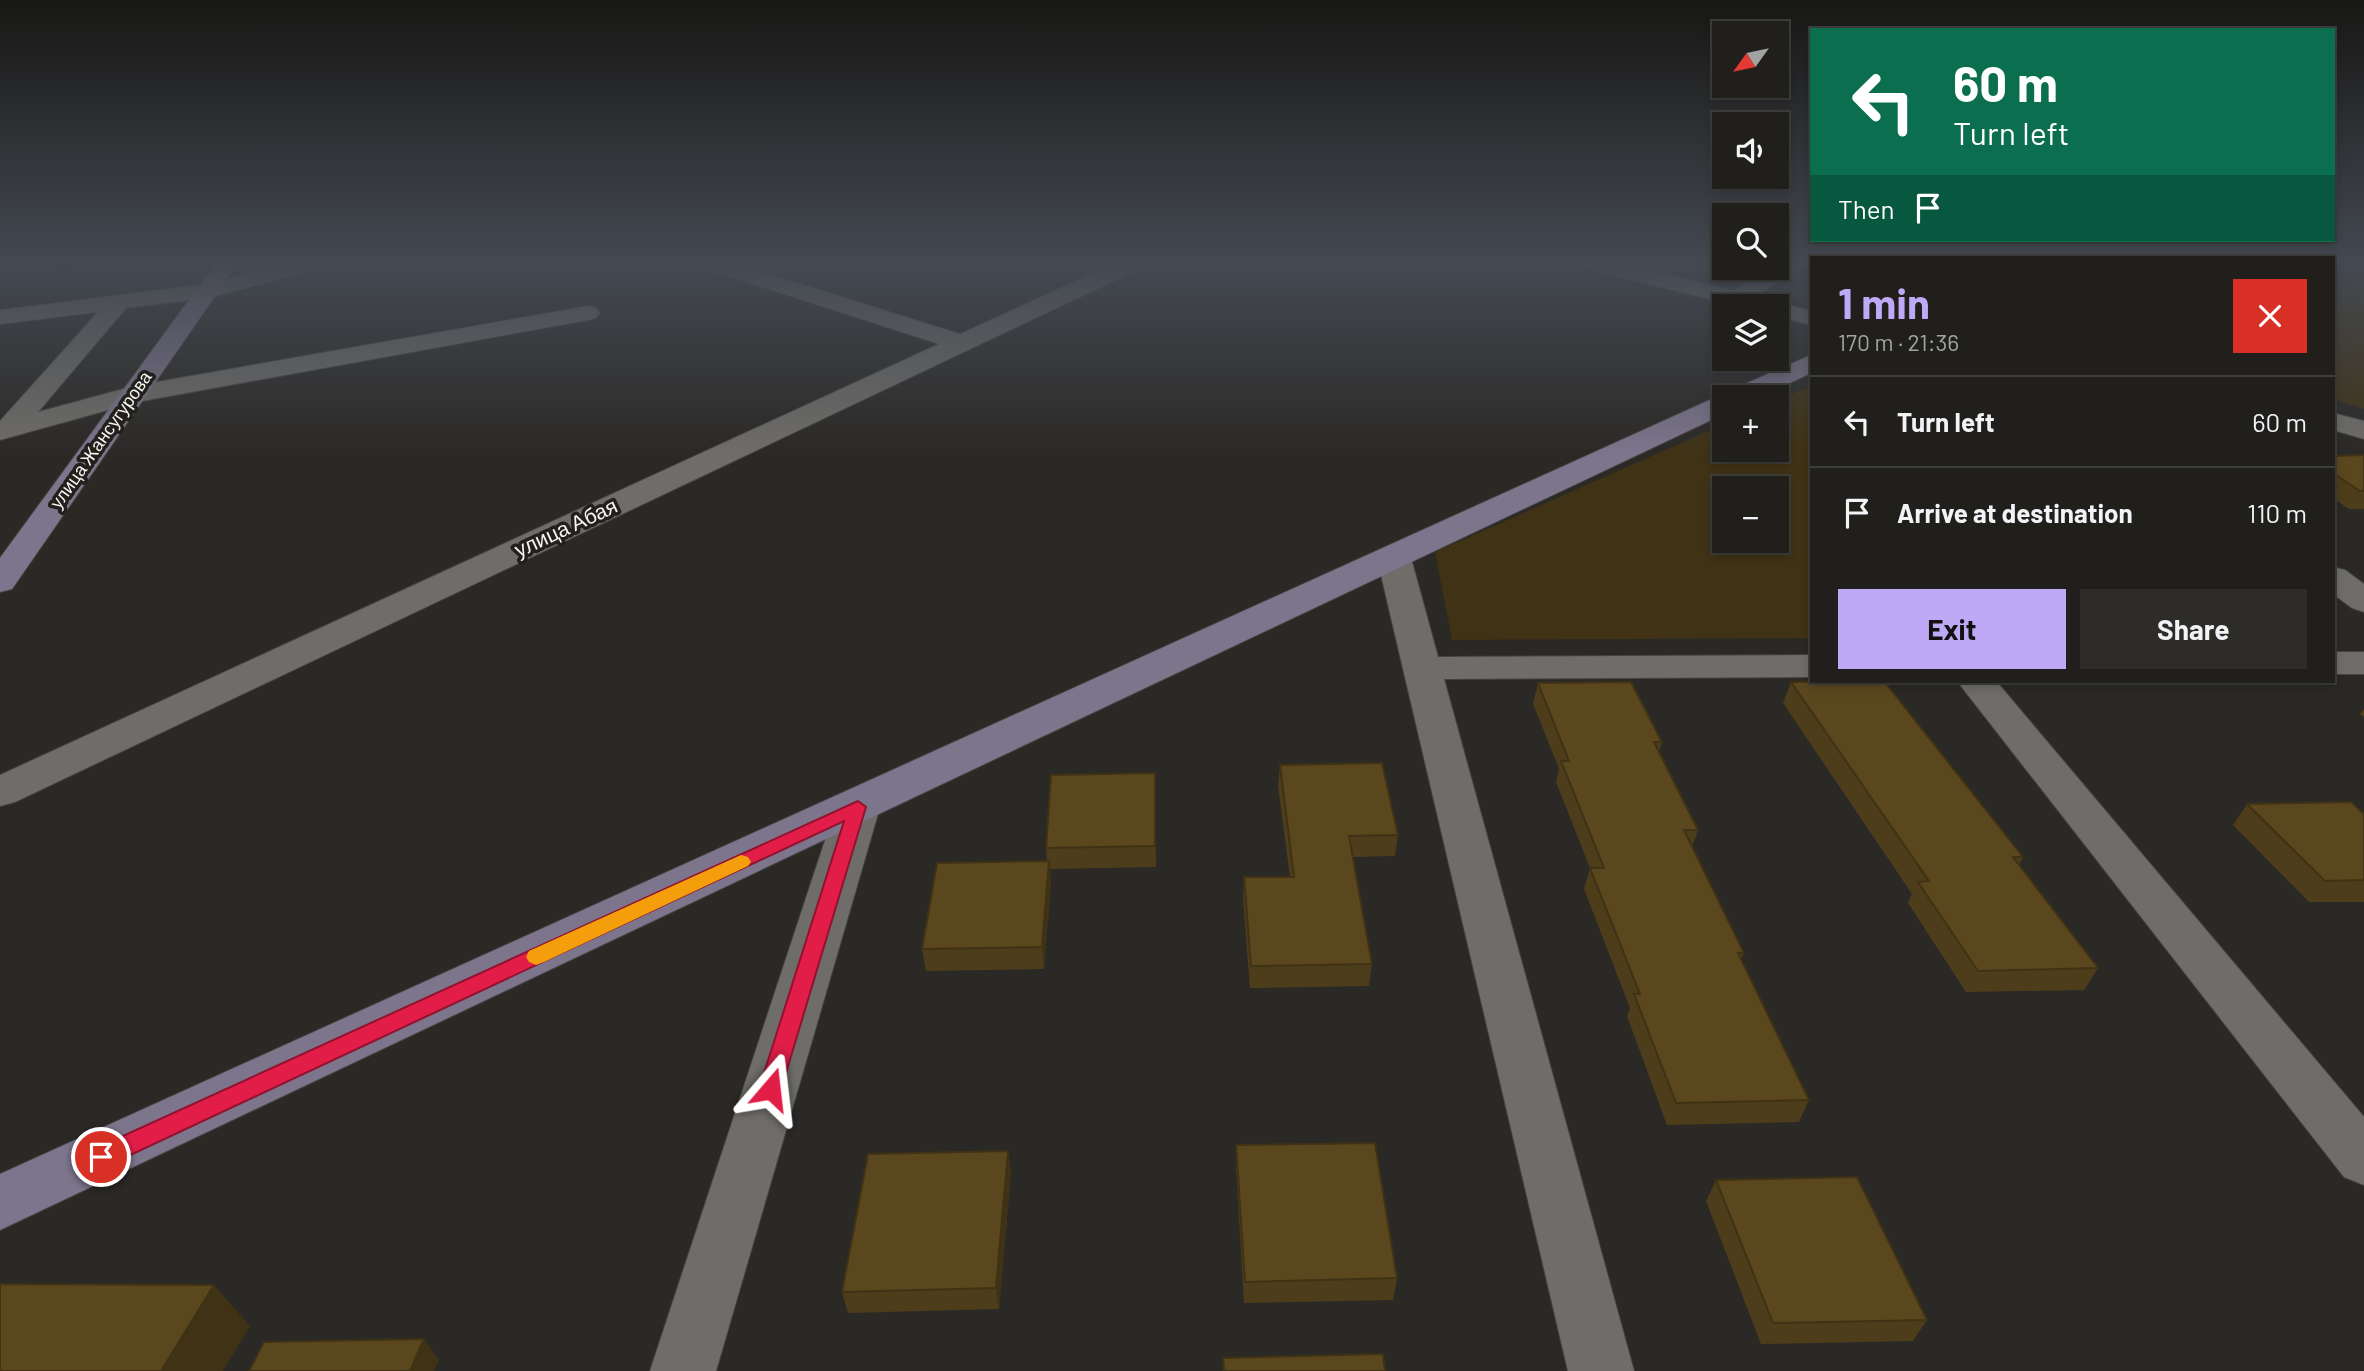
<!DOCTYPE html>
<html lang="en">
<head>
<meta charset="utf-8">
<style>
	:root { --surface:#201f1c; --page:#2d2c29; --text:#f1f3f6; --muted:#a2a2a3; --line:#3d3d3b; --accent:#bda9f5 }
	body { margin:0; font-family:Barlow,sans-serif; background:var(--page); color:var(--text); height:100vh; display:flex; flex-direction:column; font-size:26px; white-space:nowrap }
	* { box-sizing:border-box; margin:0 }
	p { font-size:23px; color:var(--muted) }
	.icon { flex:none; width:38px; height:38px; fill:none; stroke:currentColor; stroke-width:2; stroke-linecap:round; stroke-linejoin:round }
	.map { position:relative; flex:1; overflow:hidden }
	.sheet { position:absolute; left:1810px; top:256px; width:525px; height:427px; display:flex; flex-direction:column; background:var(--surface); border-radius:0px; box-shadow:0 4px 10px #0003,0 0 0 2px var(--line) }
	.sheet>* { flex:none }
	.top-card { position:absolute; left:1810px; top:28px; width:525px; height:214px; border-radius:0px; box-shadow:0 4px 10px #0003,0 0 0 2px var(--line); background:#0b6e4f; color:#fff; overflow:hidden }
	.needle { width:46px; rotate:237deg }
	.fabs { position:absolute; left:1712px; top:21px; display:grid; gap:14px }
	.fabs a { display:grid; place-items:center; width:77px; height:77px; border-radius:0px; background:var(--surface); box-shadow:0 4px 10px #0003,0 0 0 2px var(--line); font-size:35px }
	.pin { position:absolute; display:grid; place-items:center; width:60px; height:60px; color:#fff; margin:-30px; border:4px solid #fff; border-radius:50%; box-shadow:0 2px 7px #0007 }
	.me { position:absolute; width:77px; margin:-38px; rotate:17deg; stroke-linejoin:round; filter:drop-shadow(0 0 5px #0008) }
	.turn { display:flex; align-items:center; gap:24px; height:147px; padding:0 28px; font-size:32px }
	.turn .icon { width:91px; height:91px; stroke-width:2.5 }
	.turn b { display:block; font-size:49px; line-height:60px }
	.then { display:flex; align-items:center; height:66px; padding:0 28px; background:#0003; gap:14px; font-size:26px }
	.round { display:grid; place-items:center; flex:none; width:74px; height:74px; border-radius:0px; background:var(--page) }
	.head { display:flex; align-items:center; justify-content:space-between; height:119px; padding:0 28px }
	h1 { font-size:42px; font-weight:700; line-height:52px; color:var(--accent) }
	.cta { display:flex; gap:14px; margin-top:auto; padding:14px 28px }
	.cta a { flex:1; height:80px; border-radius:0px; background:var(--accent); color:#111; font-size:28px; font-weight:700; line-height:80px; text-align:center }
	.cta a+a { background:var(--page); color:var(--text) }
	ul { padding:0; list-style:none }
	li { display:flex; align-items:center; gap:21px; height:91px; padding:0 28px; border-top:2px solid var(--line) }
	li div { flex:1 }
	li b { display:block; font-size:26px }
	li em { font-style:normal }
	.map>svg:first-child { display:block }
	.green { fill:#3f3215; fill-rule:evenodd }
	.lines { fill:none; stroke-linecap:round; stroke-linejoin:round }
	.street-casing { stroke:#454441; stroke-width:2 }
	.secondary-casing { stroke:#454441; stroke-width:2 }
	.street { fill:#6f6d69; fill-rule:evenodd }
	.secondary { fill:#7d758c; fill-rule:evenodd }
	.wall { fill:#4d3d1a }
	.shaded-wall { fill:#3f3215 }
	.building { fill:#5a471e; stroke:#3f3215; stroke-width:2 }
	.route { fill:#e11d48; stroke:#92132f; stroke-width:2 }
	.slow { fill:#f59e0b }
	.labels { text-anchor:middle; stroke-width:7; stroke-linejoin:round; paint-order:stroke }
	.far-street-label { font-size:18px; fill:#f6f5f2; stroke:#21201d }
	.street-label { font-size:21px; fill:#f6f5f2; stroke:#21201d }
</style>
</head>
<body>
<div class="map">
<svg width="2364" height="1371" viewBox="0 0 2364 1371">
	<rect width="100%" height="100%" fill="#2b2926"/>
	<!-- green -->
	<path class="green" d="M 2333,263 L 2364,263 L 2364,409 L 2333,399 Z
		M 1811,386 L 1811,638 L 1452,640 L 1435,552 L 1724,424 L 1724,450 L 1776,450 L 1776,401 ZM 1724,488 L 1776,488 L 1776,541 L 1724,541 Z"/>
	<g class="lines">
		<!-- street casing -->
		<g class="street-casing">
			<path id="street" d="M 286,263 L 323,263 L 320,268 L 208,298 L 126,308 L 38,412 L 134,386 L 588,306 L 596,308 L 600,313 L 596,318 L 588,320 L 137,402 L 0,440 L 0,421 L 98,312 L 0,324 L 0,310 L 207,284 Z
				M 700,263 L 734,263 L 960,334 L 1115,263 L 1144,263 L 1141,268 L 15,802 L 0,806 L 0,775 L 939,344 L 703,268 Z
				M 1582,263 L 1620,263 L 1733,291 L 1772,268 L 1776,268 L 1779,263 L 1806,263 L 1756,297 L 1811,311 L 1811,325 L 1776,316 L 1776,306 L 1736,306 L 1585,268 Z
				M 2333,413 L 2364,421 L 2364,439 L 2333,430 Z
				M 1394,548 L 1406,551 L 1411,558 L 1438,657 L 1811,655 L 1811,677 L 1444,679 L 1634,1371 L 1568,1371 L 1377,558 L 1382,551 Z
				M 2333,567 L 2345,570 L 2364,584 L 2364,612 L 2352,608 L 2333,594 Z
				M 2333,652 L 2364,652 L 2364,674 L 2333,674 Z
				M 1957,681 L 1996,681 L 2364,1117 L 2364,1185 L 2344,1177 Z
				M 858,792 L 873,797 L 880,807 L 716,1371 L 650,1371 L 836,807 L 843,797 Z"/>
		</g>
		<!-- secondary casing -->
		<g class="secondary-casing">
			<path id="secondary" d="M 216,263 L 238,263 L 12,589 L 0,592 L 0,558 Z
				M 1811,355 L 1811,373 L 1760,397 L 1724,397 L 1724,414 L 0,1230 L 0,1174 L 1714,398 L 1726,396 L 1729,391 Z"/>
		</g>
		<!-- street -->
		<use href="#street" class="street"/>
		<!-- secondary -->
		<use href="#secondary" class="secondary"/>
	</g>
	<!-- wall -->
	<path class="wall" d="M 2364,455 L 2364,509 L 2349,509 L 2333,498 L 2333,456 Z
		M 1791,682 L 2023,857 L 2019,865 L 2098,968 L 2084,990 L 1966,992 L 1908,903 L 1912,894 L 1783,703 Z
		M 1538,683 L 1662,742 L 1659,752 L 1698,830 L 1692,847 L 1744,953 L 1741,960 L 1809,1100 L 1799,1122 L 1667,1125 L 1627,1016 L 1630,1008 L 1584,889 L 1590,868 L 1556,782 L 1559,769 L 1533,704 Z
		M 2364,709 L 2364,717 L 2360,714 Z
		M 1280,765 L 1398,835 L 1395,856 L 1353,857 L 1372,964 L 1369,986 L 1250,988 L 1243,899 L 1244,877 L 1290,877 L 1278,786 Z
		M 1155,773 L 1156,867 L 1050,869 L 1051,883 L 1044,969 L 926,971 L 922,949 L 1047,861 L 1046,848 Z
		M 2247,804 L 2364,814 L 2364,902 L 2309,902 L 2233,825 Z
		M 1236,1145 L 1397,1278 L 1393,1300 L 1244,1303 L 1236,1167 Z
		M 1008,1151 L 1011,1172 L 999,1309 L 848,1313 L 842,1292 Z
		M 1716,1180 L 1927,1320 L 1913,1341 L 1761,1344 L 1706,1201 Z"/>
	<!-- shaded-wall -->
	<path class="shaded-wall" d="M 55,263 L 80,263 L 75,269 L 38,273 L 34,265 Z
		M 1049,861 L 1051,883 L 1044,969 L 1042,947 Z
		M 1008,1151 L 1011,1172 L 999,1309 L 996,1288 Z
		M 214,1285 L 250,1326 L 223,1371 L 161,1371 Z
		M 424,1339 L 439,1360 L 434,1371 L 410,1371 Z"/>
	<!-- building -->
	<path class="building" d="M 36,263 L 55,263 L 34,265 Z
		M 2364,455 L 2364,491 L 2360,491 L 2333,473 L 2333,456 Z
		M 1884,681 L 2023,857 L 2013,857 L 2098,968 L 1978,971 L 1918,882 L 1929,881 L 1791,682 Z
		M 1631,682 L 1662,742 L 1654,742 L 1698,830 L 1684,830 L 1744,953 L 1738,953 L 1809,1100 L 1676,1103 L 1634,994 L 1640,994 L 1590,868 L 1604,868 L 1561,761 L 1569,761 L 1538,683 Z
		M 1382,763 L 1398,835 L 1349,836 L 1372,964 L 1251,966 L 1244,877 L 1294,877 L 1280,765 Z
		M 1155,773 L 1155,846 L 1046,848 L 1051,775 Z
		M 2351,802 L 2364,814 L 2364,880 L 2325,881 L 2247,804 Z
		M 1049,861 L 1042,947 L 922,949 L 937,863 Z
		M 1375,1143 L 1397,1278 L 1245,1282 L 1236,1145 Z
		M 1008,1151 L 996,1288 L 842,1292 L 868,1154 Z
		M 1857,1177 L 1927,1320 L 1773,1323 L 1716,1180 Z
		M 0,1284 L 214,1285 L 161,1371 L 0,1371 Z
		M 424,1339 L 410,1371 L 249,1371 L 264,1342 Z
		M 1383,1354 L 1385,1371 L 1224,1371 L 1223,1358 Z"/>
	<!-- sky -->
	<linearGradient id="sky" x2="0" y2="1"><stop stop-color="#181715"/><stop offset="0.58" stop-color="#444952"/><stop offset="1" stop-color="#444952" stop-opacity="0"/></linearGradient>
	<rect width="2364" height="455" fill="url(#sky)"/>
	<!-- route -->
	<path class="route" d="M 858,801 L 866,807 L 779,1096 L 771,1099 L 763,1096 L 759,1089 L 844,821 L 109,1165 L 101,1168 L 92,1165 L 89,1157 L 92,1150 Z"/>
	<!-- slow -->
	<path class="slow" d="M 741,855 L 748,857 L 751,862 L 748,866 L 544,962 L 536,965 L 529,962 L 526,957 L 529,951 Z"/>
	<g class="labels">
		<!-- far-street labels -->
		<g class="far-street-label">
			<text transform="translate(101 440) rotate(-55)" y="6">улица Жансугурова</text>
		</g>
		<!-- street labels -->
		<g class="street-label">
			<text transform="translate(566 528) rotate(-25)" y="7">улица Абая</text>
		</g>
	</g>
</svg>
<div class="fabs">
<a><svg class="needle" viewBox="-14 -14 28 28"><path d="M0-13l5 13h-10z" fill="#e53935"/><path d="M0 13l5-13h-10z" fill="#a2a2a3"/></svg></a>
<a><svg class="icon" aria-label="sound" viewBox="0 0 24 24"><path d="M4 9h4l5-4v14l-5-4H4zM17 9q2 3 0 6"/></svg></a>
<a><svg class="icon" aria-label="search" viewBox="0 0 24 24"><circle cx="10" cy="10" r="6"/><path d="M15 15l6 6"/></svg></a>
<a><svg class="icon" aria-label="layers" viewBox="0 0 24 24"><path d="M12 4l9 5-9 5-9-5zM3 14l9 5 9-5"/></svg></a>
<a>+</a>
<a>−</a>
</div>
<div class="pin" style="left:101px;top:1157px;background:#d93025"><svg class="icon" aria-label="arrive" viewBox="0 0 24 24"><path d="M6 21V4h12l-3 4 3 4H6"/></svg></div>
<svg class="me" style="left:771px;top:1089px" viewBox="-20 -20 40 40"><path d="M0-17L14 15 0 8-14 15z" fill="#e11d48" stroke="#fff" stroke-width="4"/></svg>
<div class="top-card">
<div class="turn"><svg class="icon" aria-label="left" viewBox="0 0 24 24"><path d="M17 20v-9H6M10 6l-5 5 5 5"/></svg><div><b>60 m</b>Turn left</div></div>
<div class="then">Then<svg class="icon" aria-label="arrive" viewBox="0 0 24 24"><path d="M6 21V4h12l-3 4 3 4H6"/></svg></div>
</div>
<section class="sheet">
<div class="head"><div><h1>1 min</h1><p>170 m · 21:36</p></div><a class="round" style="background:#d93025;color:#fff"><svg class="icon" aria-label="close" viewBox="0 0 24 24"><path d="M6 6l12 12M18 6L6 18"/></svg></a></div>
<ul>
<li><svg class="icon" aria-label="left" viewBox="0 0 24 24"><path d="M17 20v-9H6M10 6l-5 5 5 5"/></svg><div><b>Turn left</b></div><em>60 m</em></li>
<li><svg class="icon" aria-label="arrive" viewBox="0 0 24 24"><path d="M6 21V4h12l-3 4 3 4H6"/></svg><div><b>Arrive at destination</b></div><em>110 m</em></li>
</ul>
<div class="cta"><a>Exit</a><a>Share</a></div>
</section>
</div>
</body>
</html>
